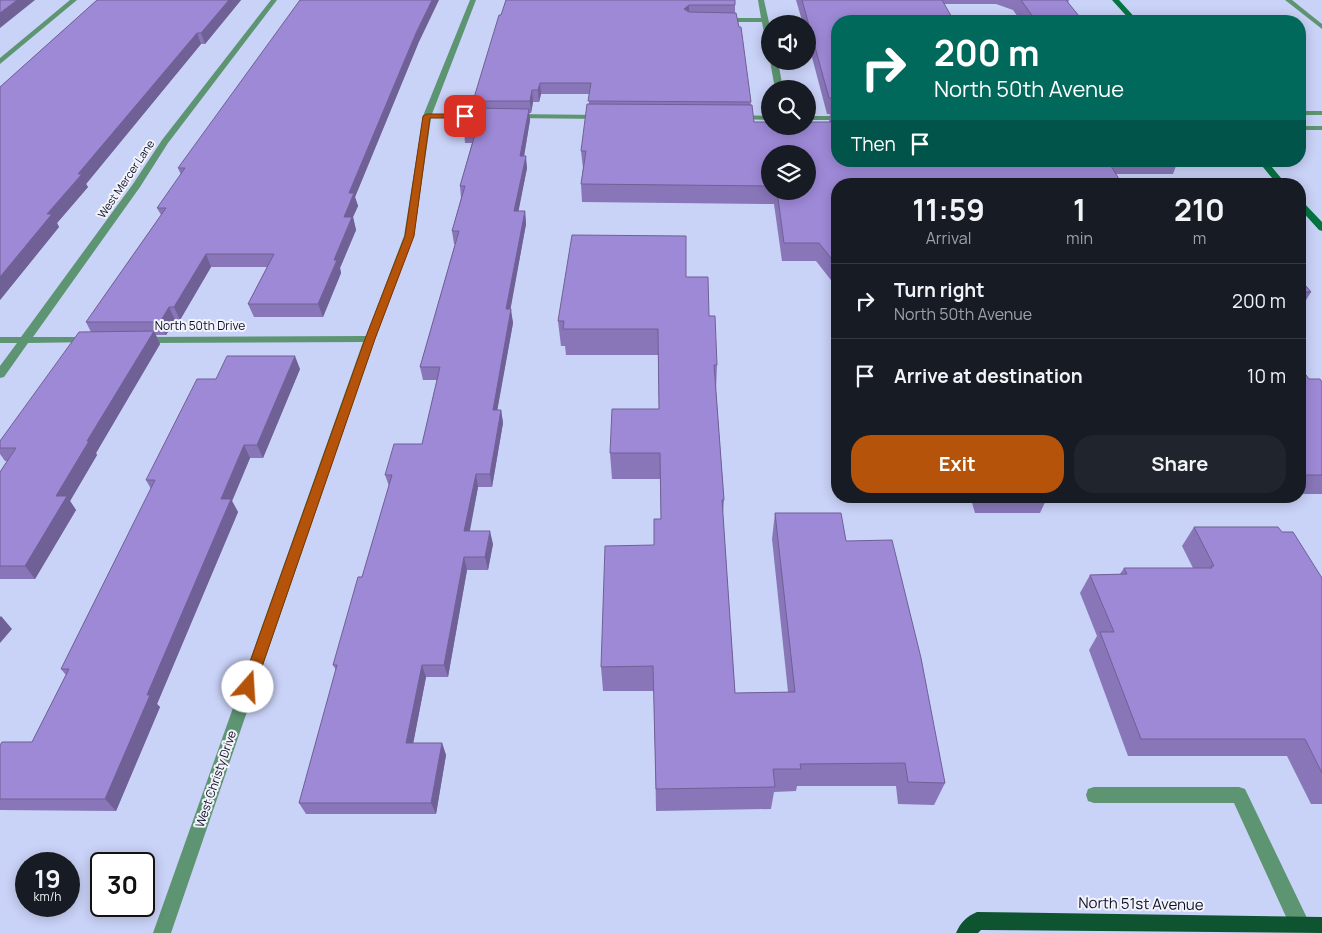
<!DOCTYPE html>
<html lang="en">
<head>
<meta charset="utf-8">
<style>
	:root { --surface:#171b24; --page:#20242c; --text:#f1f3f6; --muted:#9ea1a6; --line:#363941; --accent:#b45309 }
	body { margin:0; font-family:Manrope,sans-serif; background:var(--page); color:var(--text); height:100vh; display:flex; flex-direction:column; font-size:19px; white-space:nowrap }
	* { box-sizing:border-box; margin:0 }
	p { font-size:16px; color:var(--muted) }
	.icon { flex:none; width:28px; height:28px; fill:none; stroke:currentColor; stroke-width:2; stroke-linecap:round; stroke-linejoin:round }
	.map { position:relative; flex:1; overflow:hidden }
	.drawer { position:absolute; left:831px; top:178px; width:475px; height:325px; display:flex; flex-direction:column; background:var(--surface); border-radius:20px; box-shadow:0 2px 12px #0003 }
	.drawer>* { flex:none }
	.guide { position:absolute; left:831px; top:15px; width:475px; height:152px; border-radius:20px; box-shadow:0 2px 12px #0003; background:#00695c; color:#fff; overflow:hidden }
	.controls { position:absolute; left:761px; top:15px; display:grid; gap:10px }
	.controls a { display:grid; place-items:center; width:55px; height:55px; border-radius:50%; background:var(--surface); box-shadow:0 2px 12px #0003; font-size:25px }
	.speed { position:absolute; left:15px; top:852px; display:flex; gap:10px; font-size:25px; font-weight:700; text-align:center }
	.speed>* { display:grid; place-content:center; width:65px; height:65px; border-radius:50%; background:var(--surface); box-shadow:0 2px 12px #0003; line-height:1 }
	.speed small { font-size:12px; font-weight:400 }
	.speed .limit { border:2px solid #111; border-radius:8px; background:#fff; color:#111 }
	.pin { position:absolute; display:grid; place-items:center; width:42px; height:42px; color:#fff; margin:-21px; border-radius:10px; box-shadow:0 2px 8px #0006 }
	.me { position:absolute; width:55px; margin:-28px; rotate:19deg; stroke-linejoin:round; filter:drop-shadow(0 0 4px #0008) }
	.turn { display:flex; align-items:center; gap:18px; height:105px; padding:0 20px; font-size:22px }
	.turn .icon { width:65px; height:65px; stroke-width:2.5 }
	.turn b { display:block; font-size:35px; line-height:42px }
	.then { display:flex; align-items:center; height:48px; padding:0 20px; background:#0003; gap:10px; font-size:19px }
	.eta { display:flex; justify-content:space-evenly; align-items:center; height:85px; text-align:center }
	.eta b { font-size:30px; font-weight:700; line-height:35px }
	.button { display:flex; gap:10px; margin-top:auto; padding:10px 20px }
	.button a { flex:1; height:58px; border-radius:20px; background:var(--accent); color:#fff; font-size:20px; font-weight:700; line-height:58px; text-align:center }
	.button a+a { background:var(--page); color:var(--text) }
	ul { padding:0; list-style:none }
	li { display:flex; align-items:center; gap:15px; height:75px; padding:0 20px; border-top:1px solid var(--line) }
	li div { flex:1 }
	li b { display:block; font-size:19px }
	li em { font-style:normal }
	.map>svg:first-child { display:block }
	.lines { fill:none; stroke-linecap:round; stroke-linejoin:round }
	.lane { fill:#5d9471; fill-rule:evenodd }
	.street { fill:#5d9471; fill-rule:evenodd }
	.secondary { fill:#047442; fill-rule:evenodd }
	.primary { fill:#0f5431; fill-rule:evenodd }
	.wall { fill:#8876b9; fill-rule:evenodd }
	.shaded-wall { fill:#6f6096 }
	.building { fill:#9e89d7; stroke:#6f6096 }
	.route { fill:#b45309; stroke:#753606 }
	.labels { text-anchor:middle; stroke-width:4; stroke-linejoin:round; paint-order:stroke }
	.far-street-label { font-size:11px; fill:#0c0f25; stroke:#f3f4fb }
	.street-label { font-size:12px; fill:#0c0f25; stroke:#f3f4fb }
	.near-street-label { font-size:15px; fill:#0c0f25; stroke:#f3f4fb }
</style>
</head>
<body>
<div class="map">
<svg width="1322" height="933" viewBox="0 0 1322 933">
	<rect width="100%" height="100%" fill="#c9d2f7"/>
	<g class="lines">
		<!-- lane -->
		<path class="lane" d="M 1094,787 L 1239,787 L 1245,789 L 1307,918 L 1309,925 L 1307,932 L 1293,932 L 1234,803 L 1094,803 L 1088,801 L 1086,795 L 1088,789 Z"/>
		<!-- street -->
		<path class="street" d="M 70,0 L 77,0 L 0,64 L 0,58 Z
			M 271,0 L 277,0 L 168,143 L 140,187 L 33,337 L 90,337 L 94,338 L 95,340 L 94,342 L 28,343 L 4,377 L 0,378 L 0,366 L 17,343 L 0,343 L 0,337 L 21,337 L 133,184 L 162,140 Z
			M 470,0 L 476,0 L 432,114 L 485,114 L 489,116 L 485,118 L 431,118 L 414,236 L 375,339 L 171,933 L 153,933 L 363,342 L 142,343 L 137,340 L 142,337 L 366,336 L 404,236 L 423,116 Z
			M 758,0 L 764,0 L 770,27 L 770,45 L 766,43 L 762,22 L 721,22 L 718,20 L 721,18 L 761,18 Z
			M 1285,0 L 1292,0 L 1322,24 L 1322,29 Z
			M 770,61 L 778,61 L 783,89 L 775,89 Z
			M 1300,111 L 1322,111 L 1322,115 L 1300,115 Z
			M 510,114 L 603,115 L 607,117 L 603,119 L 513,118 L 510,118 Z
			M 735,115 L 770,116 L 770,120 L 738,119 L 734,117 Z
			M 808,116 L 838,116 L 838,120 L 808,120 Z
			M 1300,126 L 1322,126 L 1322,130 L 1300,130 Z"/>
		<!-- secondary -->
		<path class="secondary" d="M 1112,0 L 1119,0 L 1138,21 L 1131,21 Z
			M 1258,161 L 1267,161 L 1286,184 L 1277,184 Z
			M 1300,201 L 1303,202 L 1322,222 L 1322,231 L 1319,230 L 1300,209 Z"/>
		<!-- primary -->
		<path class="primary" d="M 977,912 L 1322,917 L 1322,933 L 981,930 L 978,933 L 956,933 C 960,923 967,916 977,912 Z"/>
	</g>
	<!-- wall -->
	<path class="wall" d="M 97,0 L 241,0 L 205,44 L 201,44 L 86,184 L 88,187 L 57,223 L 59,227 L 0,300 L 0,87 Z
		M 506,0 L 735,5 L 735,13 L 754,122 L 829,122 L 830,114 L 827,114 L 808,42 L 808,24 L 803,24 L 796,0 L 1069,0 L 1068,3 L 1083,21 L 1021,21 L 1013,10 L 996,4 L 944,4 L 838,21 L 838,161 L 1195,161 L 1193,166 L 1176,166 L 1173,174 L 1116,174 L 838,184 L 838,289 L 816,261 L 782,261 L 774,204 L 582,202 L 581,184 L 583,168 L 581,151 L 589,104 L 589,94 L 541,94 L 539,102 L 533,102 L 531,113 L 529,113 L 530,120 L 524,156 L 527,168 L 518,211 L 525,211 L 526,224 L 510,309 L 513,323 L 497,410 L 501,410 L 503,423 L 492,487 L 478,487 L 470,531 L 493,544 L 488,570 L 467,570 L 448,677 L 426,677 L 413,743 L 442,743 L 446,755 L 436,814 L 306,814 L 299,803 L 336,670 L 333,665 L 362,577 L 389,486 L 385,475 L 422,444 L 437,380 L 423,380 L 420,367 L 455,244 L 454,244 L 452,231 L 461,198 L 460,186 L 472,143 L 465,143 L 464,131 L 474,108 L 473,101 ZM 770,154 L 808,191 L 770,191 Z
		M 418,44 L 355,197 L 358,206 L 353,217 L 356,230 L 340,268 L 341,273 L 323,317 L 254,317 L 248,304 L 267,267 L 211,267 L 180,320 L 175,320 L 166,335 L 156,335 L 160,344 L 96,453 L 97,455 L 70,501 L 76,510 L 35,579 L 0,579 L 0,472 L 7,461 L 5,461 L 0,454 L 0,441 L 91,332 L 86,322 L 161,215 L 157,208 L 181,175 L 178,168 Z
		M 686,277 L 709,316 L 717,365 L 716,390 L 724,500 L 723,514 L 735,693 L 788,692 L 772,539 L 775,513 L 846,541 L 945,783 L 934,805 L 898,804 L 896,786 L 797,786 L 796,791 L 774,792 L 771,809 L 656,811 L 654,691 L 603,691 L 601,667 L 654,545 L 661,519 L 660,479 L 612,479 L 610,453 L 659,409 L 658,355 L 566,355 L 565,346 L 561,346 L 558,321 Z
		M 1300,279 L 1311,292 L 1300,310 Z
		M 1300,367 L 1309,379 L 1322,382 L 1322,494 L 1300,494 Z
		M 300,369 L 263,458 L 250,458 L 232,501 L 238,512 L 157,704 L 160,707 L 116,811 L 0,810 L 0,745 L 32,742 L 66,675 L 61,669 L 151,489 L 146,480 L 216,379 Z
		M 970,496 L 1048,496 L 1040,513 L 975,513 Z
		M 1194,527 L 1282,532 L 1322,578 L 1322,804 L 1311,804 L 1287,756 L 1128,756 L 1089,650 L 1097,636 L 1080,593 L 1090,575 L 1120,574 L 1124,568 L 1193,568 L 1182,546 Z"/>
	<!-- shaded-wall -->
	<path class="shaded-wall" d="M 17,0 L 35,0 L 0,28 L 0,13 Z
		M 229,0 L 241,0 L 205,44 L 201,33 Z
		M 432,0 L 439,0 L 418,44 L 355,197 L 358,206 L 353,217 L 356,230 L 340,268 L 341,273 L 323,317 L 318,304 L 334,260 L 349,193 L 416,33 Z
		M 689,5 L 689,15 L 684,9 Z
		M 197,33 L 201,44 L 86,184 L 88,187 L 57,223 L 59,227 L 0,300 L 0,277 L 78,174 Z
		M 540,83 L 541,94 L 539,102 L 538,90 Z
		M 532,90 L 533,102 L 531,113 L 530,101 Z
		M 529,109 L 530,120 L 522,168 L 520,156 Z
		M 526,156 L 527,168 L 516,224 L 514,211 Z
		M 525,211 L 526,224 L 508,323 L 506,309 Z
		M 206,254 L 211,267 L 180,320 L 174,307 Z
		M 169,307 L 175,320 L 166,335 L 160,322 Z
		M 511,309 L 513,323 L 495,423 L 493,410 Z
		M 154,331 L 160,344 L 96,453 L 97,455 L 70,501 L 76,510 L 35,579 L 25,566 L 56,496 L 87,441 Z
		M 295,356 L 300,369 L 263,458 L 257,445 Z
		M 501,410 L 503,423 L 492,487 L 490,474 Z
		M 244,445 L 250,458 L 232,501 L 238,512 L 157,704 L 160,707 L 116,811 L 105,799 L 147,695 L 221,499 Z
		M 476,474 L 478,487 L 467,544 L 464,531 Z
		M 490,531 L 493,544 L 488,570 L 485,557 Z
		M 464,557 L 467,570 L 448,677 L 444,665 Z
		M 1,616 L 12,629 L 0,643 L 0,617 Z
		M 422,665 L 426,677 L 411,755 L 406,743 Z
		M 442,743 L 446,755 L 436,814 L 431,803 Z"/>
	<!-- building -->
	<path class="building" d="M 0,0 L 17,0 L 0,13 Z
		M 97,0 L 229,0 L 201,33 L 197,33 L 78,174 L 82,174 L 47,214 L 52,214 L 0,277 L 0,87 Z
		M 300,0 L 432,0 L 416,33 L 349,193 L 354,193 L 344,217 L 352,217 L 334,260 L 337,260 L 318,304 L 248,304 L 274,254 L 206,254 L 174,307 L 169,307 L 160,322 L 86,322 L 166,208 L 157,208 L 185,168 L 178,168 Z
		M 506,0 L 735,0 L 735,5 L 689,5 L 684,9 L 689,12 L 736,13 L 739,27 L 741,27 L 751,102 L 588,101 L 591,83 L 540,83 L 538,90 L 532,90 L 530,101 L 473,101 L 499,15 L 501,15 Z
		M 802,0 L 942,0 L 954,21 L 838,21 L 838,98 L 829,98 Z
		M 1021,0 L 1066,0 L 1083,21 L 1036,21 Z
		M 587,104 L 752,105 L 754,122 L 770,122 L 770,126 L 808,126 L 808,122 L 836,122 L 831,105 L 838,105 L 838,161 L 1108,161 L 1122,184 L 838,184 L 838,267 L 819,243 L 784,243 L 777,191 L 808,191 L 808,154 L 770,154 L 770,186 L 581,184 L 586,151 L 581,151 Z
		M 471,108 L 529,109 L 520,156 L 526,156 L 514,211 L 525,211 L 506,309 L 511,309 L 493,410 L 501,410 L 490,474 L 476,474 L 464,531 L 490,531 L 485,557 L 464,557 L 444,665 L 422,665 L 406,743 L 442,743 L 431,803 L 299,803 L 337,665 L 333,665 L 358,577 L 362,577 L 392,475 L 385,475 L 394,444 L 422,444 L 440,367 L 420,367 L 459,231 L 452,231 L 465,186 L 460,186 L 476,131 L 464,131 Z
		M 572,235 L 686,236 L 686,277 L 708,277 L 709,316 L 715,316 L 717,365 L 714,365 L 724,500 L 722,500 L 735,693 L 795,692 L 775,513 L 841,513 L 846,541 L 892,540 L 921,658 L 945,783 L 908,782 L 905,763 L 800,764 L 801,769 L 773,769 L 775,787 L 656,789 L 653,666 L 601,667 L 605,546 L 654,545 L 654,519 L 661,519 L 660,453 L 610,453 L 612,409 L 659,409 L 658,329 L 563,329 L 564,321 L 558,321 Z
		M 1300,279 L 1311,292 L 1300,292 Z
		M 154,331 L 87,441 L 89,441 L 56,496 L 67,496 L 25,566 L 0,566 L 0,472 L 16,448 L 0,448 L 0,441 L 79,332 Z
		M 227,356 L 295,356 L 257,445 L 244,445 L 221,499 L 231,499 L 147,695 L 150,695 L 105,799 L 0,799 L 0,745 L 2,742 L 32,742 L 69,669 L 61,669 L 155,480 L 146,480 L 197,379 L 216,379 Z
		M 1300,367 L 1309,379 L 1320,379 L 1322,382 L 1322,475 L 1300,475 Z
		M 1194,527 L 1278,527 L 1282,532 L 1293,532 L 1322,578 L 1322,773 L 1305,739 L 1141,739 L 1100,632 L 1114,632 L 1090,575 L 1127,574 L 1124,568 L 1212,568 L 1211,566 L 1214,566 Z"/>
	<!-- route -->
	<path class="route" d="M 427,114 L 465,114 L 469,116 L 465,118 L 430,118 L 414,236 L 375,339 L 255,687 L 253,692 L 248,693 L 243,692 L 241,687 L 365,339 L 405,236 L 423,116 Z"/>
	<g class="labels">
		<!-- far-street labels -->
		<g class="far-street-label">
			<text transform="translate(126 179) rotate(-56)" y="4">West Mercer Lane</text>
		</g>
		<!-- street labels -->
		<g class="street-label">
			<text x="200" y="330">North 50th Drive</text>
			<text transform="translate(216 779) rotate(-71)" y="4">West Christy Drive</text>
		</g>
		<!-- near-street labels -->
		<g class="near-street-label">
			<text transform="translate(1141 904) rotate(1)" y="5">North 51st Avenue</text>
		</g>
	</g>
</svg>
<div class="controls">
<a><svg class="icon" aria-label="sound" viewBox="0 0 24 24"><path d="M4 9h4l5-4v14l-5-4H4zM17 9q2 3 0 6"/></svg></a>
<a><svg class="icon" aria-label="search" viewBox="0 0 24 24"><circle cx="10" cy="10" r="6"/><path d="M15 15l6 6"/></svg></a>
<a><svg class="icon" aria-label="layers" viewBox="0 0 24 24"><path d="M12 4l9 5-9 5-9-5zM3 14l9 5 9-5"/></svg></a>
</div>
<div class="speed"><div>19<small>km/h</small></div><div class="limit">30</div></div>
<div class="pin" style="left:465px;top:116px;background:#d93025"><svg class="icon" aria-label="arrive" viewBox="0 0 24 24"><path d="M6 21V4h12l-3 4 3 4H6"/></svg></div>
<svg class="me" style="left:248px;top:687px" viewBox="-20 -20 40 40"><circle r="19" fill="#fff"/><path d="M0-13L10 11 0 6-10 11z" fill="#b45309"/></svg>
<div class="guide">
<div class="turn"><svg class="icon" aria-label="right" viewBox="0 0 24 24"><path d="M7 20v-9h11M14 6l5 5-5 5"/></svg><div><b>200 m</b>North 50th Avenue</div></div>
<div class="then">Then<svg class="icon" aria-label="arrive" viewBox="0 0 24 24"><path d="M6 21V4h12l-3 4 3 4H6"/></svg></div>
</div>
<section class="drawer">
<div class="eta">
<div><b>11:59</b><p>Arrival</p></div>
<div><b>1</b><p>min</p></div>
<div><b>210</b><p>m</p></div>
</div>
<ul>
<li><svg class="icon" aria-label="right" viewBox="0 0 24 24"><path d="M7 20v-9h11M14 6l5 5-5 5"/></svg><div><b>Turn right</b><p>North 50th Avenue</p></div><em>200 m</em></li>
<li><svg class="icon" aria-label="arrive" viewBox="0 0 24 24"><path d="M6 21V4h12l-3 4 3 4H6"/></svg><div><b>Arrive at destination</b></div><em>10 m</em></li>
</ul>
<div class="button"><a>Exit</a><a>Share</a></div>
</section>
</div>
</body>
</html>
